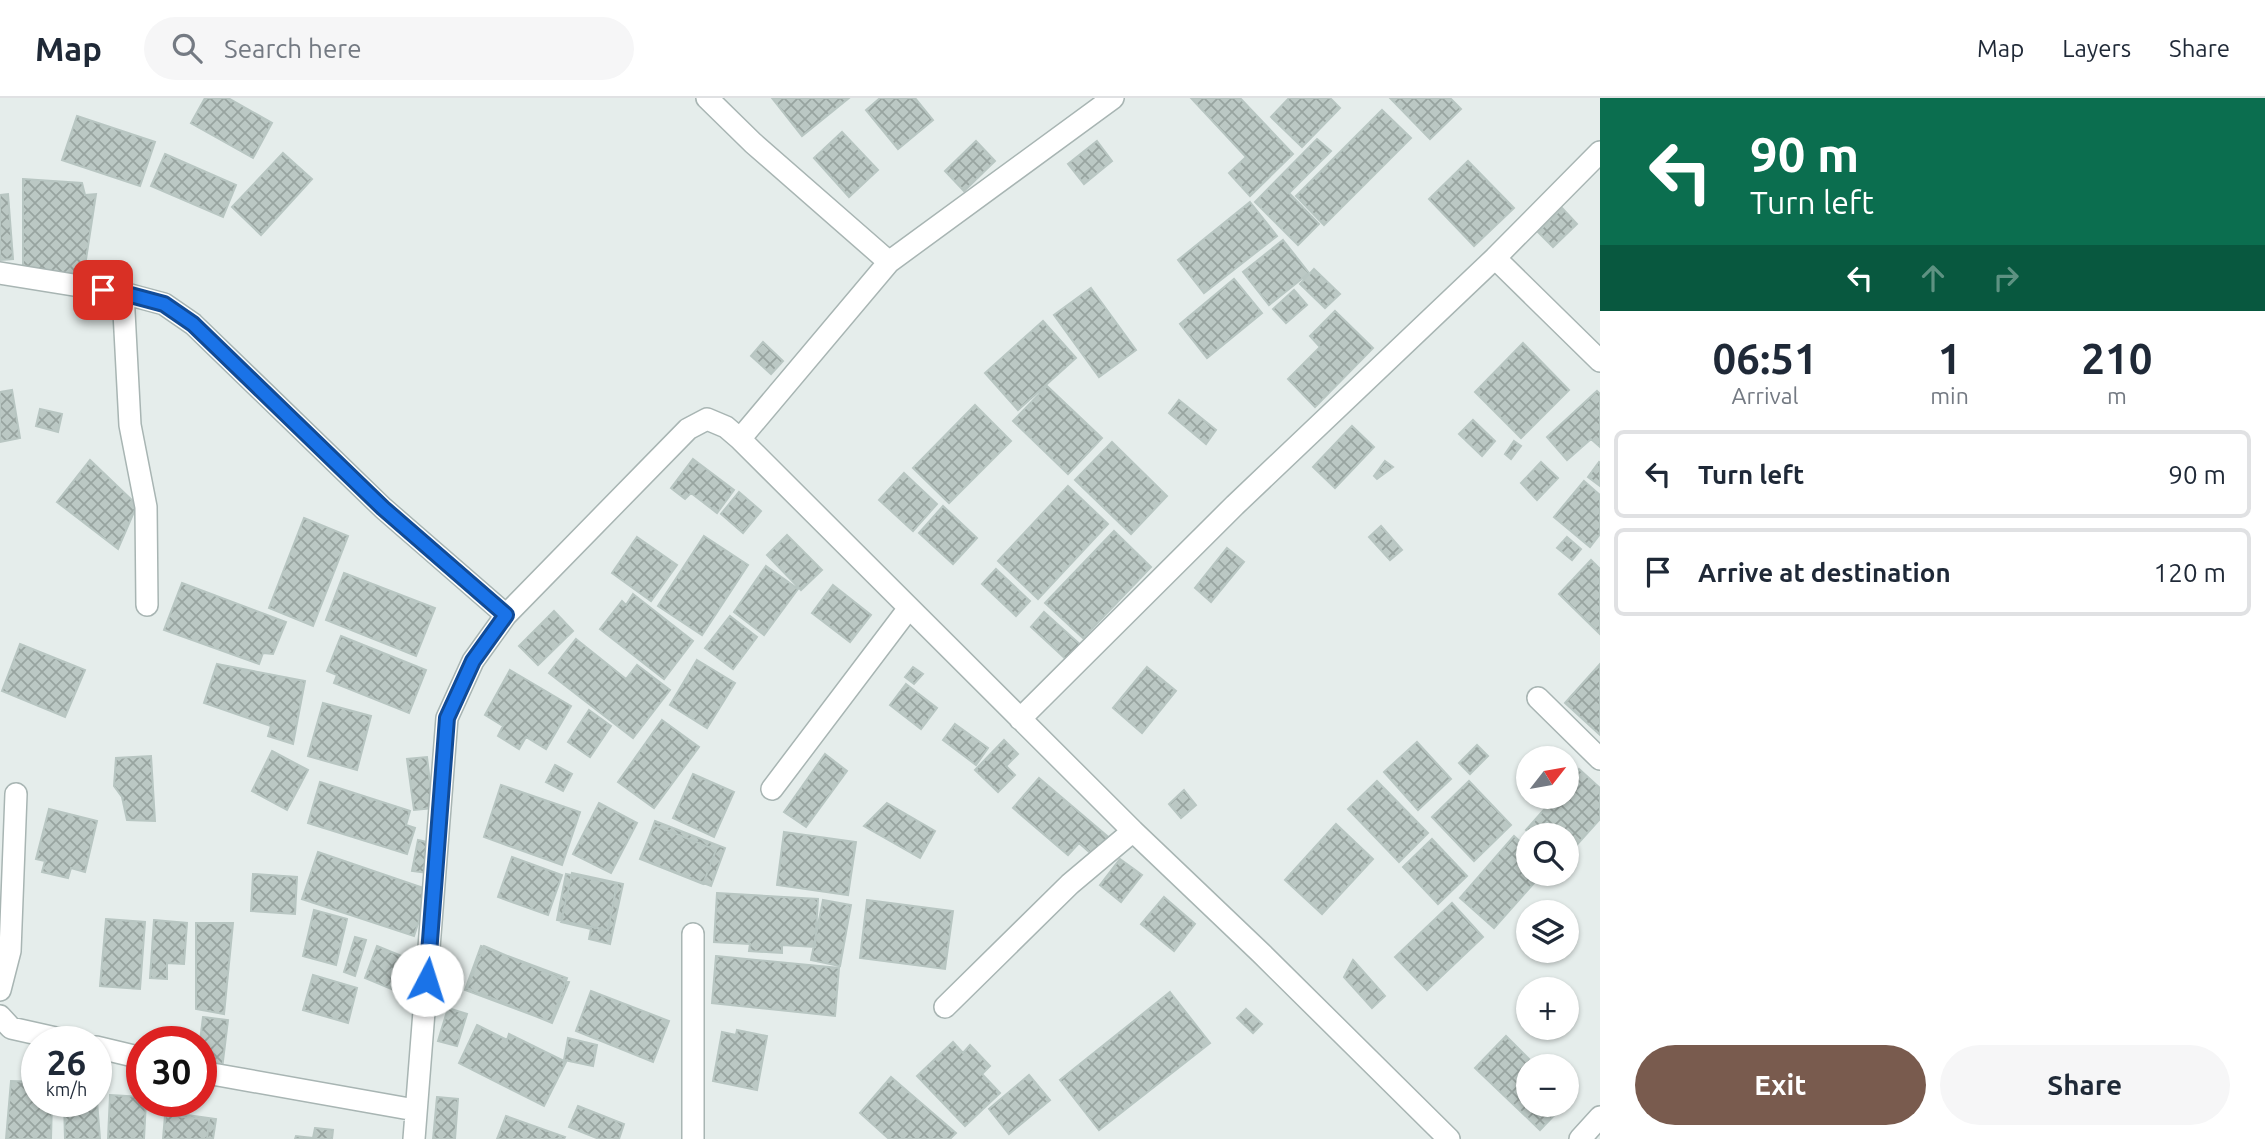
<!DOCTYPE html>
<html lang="en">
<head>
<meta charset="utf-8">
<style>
	:root { --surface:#fff; --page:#f6f6f7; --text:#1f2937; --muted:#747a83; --line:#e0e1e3; --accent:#795b4e }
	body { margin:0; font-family:Ubuntu,sans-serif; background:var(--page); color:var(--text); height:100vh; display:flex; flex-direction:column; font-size:26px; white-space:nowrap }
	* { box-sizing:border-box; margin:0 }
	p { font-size:23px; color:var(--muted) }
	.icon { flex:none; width:38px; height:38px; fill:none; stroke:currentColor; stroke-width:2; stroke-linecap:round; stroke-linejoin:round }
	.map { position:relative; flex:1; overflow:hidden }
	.drawer { display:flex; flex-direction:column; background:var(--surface); width:665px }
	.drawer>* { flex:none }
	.top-card { background:#0b6e4f; color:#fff; overflow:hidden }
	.needle { width:46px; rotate:59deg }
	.buttons { position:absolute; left:1516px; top:648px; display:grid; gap:14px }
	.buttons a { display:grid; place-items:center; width:63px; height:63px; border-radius:50%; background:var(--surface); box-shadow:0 2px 5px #0004; font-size:35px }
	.speed { position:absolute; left:21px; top:928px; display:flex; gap:14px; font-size:35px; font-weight:700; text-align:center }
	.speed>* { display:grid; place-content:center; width:91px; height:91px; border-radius:50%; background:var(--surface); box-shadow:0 2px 5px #0004; line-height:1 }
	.speed small { font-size:18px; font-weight:400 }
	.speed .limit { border:10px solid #d22; background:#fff; color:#111 }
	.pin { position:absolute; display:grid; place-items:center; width:60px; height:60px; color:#fff; margin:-30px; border-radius:14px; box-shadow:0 4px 10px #0006 }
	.me { position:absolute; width:77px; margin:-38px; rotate:5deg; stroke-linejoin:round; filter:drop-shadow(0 0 5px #0008) }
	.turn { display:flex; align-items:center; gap:24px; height:147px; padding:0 35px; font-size:32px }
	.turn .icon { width:91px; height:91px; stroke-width:2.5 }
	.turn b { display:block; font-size:49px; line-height:60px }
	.lanes { display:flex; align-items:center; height:66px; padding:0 35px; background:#0003; justify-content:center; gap:35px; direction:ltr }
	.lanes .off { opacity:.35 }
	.eta { display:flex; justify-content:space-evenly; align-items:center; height:119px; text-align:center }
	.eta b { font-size:42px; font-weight:600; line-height:49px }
	.action { display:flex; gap:14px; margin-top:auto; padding:14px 35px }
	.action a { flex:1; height:80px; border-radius:42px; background:var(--accent); color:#fff; font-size:28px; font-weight:600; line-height:80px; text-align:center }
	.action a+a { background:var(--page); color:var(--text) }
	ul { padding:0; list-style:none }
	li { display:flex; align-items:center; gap:21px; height:88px; margin:0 14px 10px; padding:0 21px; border:4px solid var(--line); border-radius:10px }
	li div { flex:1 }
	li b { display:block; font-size:26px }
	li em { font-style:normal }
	header { display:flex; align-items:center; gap:42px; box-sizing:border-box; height:98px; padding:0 35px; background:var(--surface); border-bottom:2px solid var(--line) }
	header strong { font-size:33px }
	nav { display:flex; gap:38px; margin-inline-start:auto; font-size:24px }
	.search { width:490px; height:63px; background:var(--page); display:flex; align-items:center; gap:18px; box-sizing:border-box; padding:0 24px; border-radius:38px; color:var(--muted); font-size:26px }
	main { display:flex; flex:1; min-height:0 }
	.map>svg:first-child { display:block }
	.building { fill:url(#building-cross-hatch); stroke:#b8c6c2; stroke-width:2 }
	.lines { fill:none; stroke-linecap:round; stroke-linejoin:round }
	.street-casing { stroke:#a8b5b3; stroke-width:24 }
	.street { stroke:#fff; stroke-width:21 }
	.route-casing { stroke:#114b97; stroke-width:18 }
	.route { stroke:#1a73e8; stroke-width:12 }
</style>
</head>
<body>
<header>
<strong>Map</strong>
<div class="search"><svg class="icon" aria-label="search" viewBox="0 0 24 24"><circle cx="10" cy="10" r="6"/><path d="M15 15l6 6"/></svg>Search here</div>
<nav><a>Map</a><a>Layers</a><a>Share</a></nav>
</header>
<main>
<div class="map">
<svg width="1600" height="1041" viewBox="0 0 1600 1041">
	<defs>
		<pattern id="building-cross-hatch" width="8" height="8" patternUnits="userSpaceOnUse" patternTransform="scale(1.75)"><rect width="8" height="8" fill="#bbc8c4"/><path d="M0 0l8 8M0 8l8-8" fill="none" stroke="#98a4a0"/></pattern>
	</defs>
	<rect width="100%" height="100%" fill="#e5edeb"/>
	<!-- building -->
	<path class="building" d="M 205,0 L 228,0 L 272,25 L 253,60 L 191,25 Z
		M 772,0 L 849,0 L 802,38 Z
		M 880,0 L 915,0 L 933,22 L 898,51 L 866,12 Z
		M 1191,0 L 1240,0 L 1293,56 L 1250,98 L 1229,75 L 1246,59 Z
		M 1289,0 L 1330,0 L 1340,10 L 1302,49 L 1271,19 Z
		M 1390,0 L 1450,0 L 1461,11 L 1430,41 Z
		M 1382,12 L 1411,40 L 1324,127 L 1296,98 Z
		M 77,18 L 155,44 L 140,88 L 62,62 Z
		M 842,34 L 878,72 L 849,99 L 814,60 Z
		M 1317,41 L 1331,53 L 1289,95 L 1319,126 L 1298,147 L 1255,104 Z
		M 976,43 L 995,63 L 964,93 L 945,73 Z
		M 1097,43 L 1112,63 L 1084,86 L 1068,66 Z
		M 283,55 L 312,81 L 261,137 L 232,109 Z
		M 165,56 L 236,87 L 223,119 L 151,88 Z
		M 1468,63 L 1514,110 L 1474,148 L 1429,101 Z
		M 23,81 L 82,85 L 85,97 L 96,96 L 85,168 L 81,179 L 23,176 Z
		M 8,96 L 13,161 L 0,162 L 0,97 Z
		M 1250,104 L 1277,138 L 1204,195 L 1178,162 Z
		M 1562,110 L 1577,126 L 1553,149 L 1538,134 Z
		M 1283,142 L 1309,175 L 1269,207 L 1243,174 Z
		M 1314,171 L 1340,196 L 1325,210 L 1300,186 Z
		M 1234,181 L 1262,215 L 1207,260 L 1180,226 Z
		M 1091,190 L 1136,252 L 1099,279 L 1054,217 Z
		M 1294,192 L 1307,207 L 1286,225 L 1273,211 Z
		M 1335,213 L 1373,250 L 1315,309 L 1288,281 L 1320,249 L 1310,238 Z
		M 1043,223 L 1076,260 L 1018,312 L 985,275 Z
		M 763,244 L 783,263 L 771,276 L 751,258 Z
		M 1523,245 L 1569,292 L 1521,340 L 1475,294 Z
		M 1047,288 L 1102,340 L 1068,376 L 1013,323 Z
		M 12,292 L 20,340 L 0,344 L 0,294 Z
		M 1597,293 L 1600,296 L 1600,349 L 1591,341 L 1567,362 L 1547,339 Z
		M 1179,302 L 1216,332 L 1206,346 L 1169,315 Z
		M 975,307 L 1011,343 L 949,405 L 913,370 Z
		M 40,311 L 62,316 L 58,334 L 36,328 Z
		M 1473,322 L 1495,343 L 1482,358 L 1459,336 Z
		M 1352,328 L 1374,349 L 1335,390 L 1313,369 Z
		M 1514,343 L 1521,348 L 1511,361 L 1505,356 Z
		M 1112,344 L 1167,398 L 1131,436 L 1075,382 Z
		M 693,361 L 734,392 L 717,415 L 691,395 L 685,401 L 671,390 Z
		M 90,362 L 137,407 L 118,451 L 57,404 Z
		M 1385,363 L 1393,369 L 1377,381 L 1374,378 Z
		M 1541,364 L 1558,380 L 1537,402 L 1521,385 Z
		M 1599,364 L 1600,365 L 1600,388 L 1588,379 Z
		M 904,375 L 937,406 L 913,433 L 879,402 Z
		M 1584,383 L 1600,397 L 1600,436 L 1590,449 L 1554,419 Z
		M 1068,388 L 1108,426 L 1038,501 L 998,463 Z
		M 739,394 L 761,413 L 743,435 L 721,416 Z
		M 943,408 L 977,440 L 953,466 L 919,435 Z
		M 304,420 L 348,438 L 313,528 L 269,510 Z
		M 1381,428 L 1402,452 L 1390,462 L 1369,439 Z
		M 1114,433 L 1151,469 L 1083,540 L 1045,505 Z
		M 787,437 L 822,472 L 801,492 L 767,457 Z
		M 704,438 L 748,467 L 702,537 L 658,508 Z
		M 637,439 L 677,467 L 651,503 L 612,475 Z
		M 1567,439 L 1581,451 L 1572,462 L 1557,450 Z
		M 1227,450 L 1244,464 L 1211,504 L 1195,490 Z
		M 1591,462 L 1600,471 L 1600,536 L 1559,496 Z
		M 766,468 L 798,491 L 764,537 L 734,514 Z
		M 996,471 L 1030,503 L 1016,518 L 982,486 Z
		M 344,475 L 435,510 L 416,558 L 326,522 Z
		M 182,485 L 286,524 L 273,556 L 263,555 L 259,566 L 164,532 Z
		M 833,487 L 871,517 L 850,544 L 812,515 Z
		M 633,496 L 693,543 L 664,581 L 600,531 L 622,503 L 626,507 Z
		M 554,513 L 573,533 L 538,567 L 519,548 Z
		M 1044,514 L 1083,549 L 1069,564 L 1031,529 Z
		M 730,518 L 757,539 L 733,571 L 705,550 Z
		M 341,538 L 426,572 L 409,615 L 334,585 L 337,577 L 327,573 Z
		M 576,541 L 626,581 L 637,567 L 670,592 L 633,640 L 549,575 Z
		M 20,546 L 85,572 L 65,619 L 2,593 Z
		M 697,562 L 735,585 L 707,630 L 670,607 Z
		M 217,566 L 305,583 L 293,646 L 268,638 L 271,628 L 204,605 Z
		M 1600,566 L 1600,637 L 1565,605 Z
		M 913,569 L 923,576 L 914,586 L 905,579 Z
		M 1147,569 L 1176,593 L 1142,635 L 1113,610 Z
		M 510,572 L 571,608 L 546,651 L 526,639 L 519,651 L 498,638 L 503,628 L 485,617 Z
		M 906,586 L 937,610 L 921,631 L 890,607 Z
		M 323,605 L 371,618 L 357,672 L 308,658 Z
		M 589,612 L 611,628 L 590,659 L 568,644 Z
		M 662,622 L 699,649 L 654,710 L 618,684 Z
		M 955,626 L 988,650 L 976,667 L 943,642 Z
		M 1004,642 L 1018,656 L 1006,668 L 1015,677 L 998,694 L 975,672 Z
		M 1417,644 L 1451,681 L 1418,712 L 1384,674 Z
		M 1477,647 L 1488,658 L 1470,676 L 1459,665 Z
		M 272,653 L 308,672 L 287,712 L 252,693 Z
		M 825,656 L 847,673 L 806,729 L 784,714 Z
		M 151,658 L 155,723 L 127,722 L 122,699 L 114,688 L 116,660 Z
		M 427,659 L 433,710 L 414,712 L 407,661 Z
		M 555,667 L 572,676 L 563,693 L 546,684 Z
		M 1579,671 L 1600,690 L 1600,721 L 1566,759 L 1566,737 L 1531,737 L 1526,732 L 1556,698 L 1566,698 L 1566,686 Z
		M 693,676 L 734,694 L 714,739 L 673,720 Z
		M 1039,680 L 1112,742 L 1096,760 L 1079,745 L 1068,757 L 1013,710 Z
		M 1377,683 L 1428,735 L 1399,764 L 1348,711 Z
		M 1469,683 L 1511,727 L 1474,763 L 1432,719 Z
		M 320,684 L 410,713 L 406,727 L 415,730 L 407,756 L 308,725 Z
		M 501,687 L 580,714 L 562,767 L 484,739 Z
		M 1184,692 L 1196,707 L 1181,720 L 1169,706 Z
		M 599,705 L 637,725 L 611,775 L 573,756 Z
		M 887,705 L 935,733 L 920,760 L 864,728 Z
		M 49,711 L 97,723 L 85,774 L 71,770 L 68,780 L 42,774 L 45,763 L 36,761 Z
		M 655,723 L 725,750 L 711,788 L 641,761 Z
		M 1336,726 L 1373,761 L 1322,816 L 1285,782 Z
		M 654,727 L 716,752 L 703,786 L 640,761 Z
		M 784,734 L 856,744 L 848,797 L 777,787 Z
		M 1514,738 L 1528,751 L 1528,775 L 1543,775 L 1494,830 L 1460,800 Z
		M 1432,741 L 1467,778 L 1438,806 L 1403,769 Z
		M 418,742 L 432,745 L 427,775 L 412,773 Z
		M 318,754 L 429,792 L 414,838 L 302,801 Z
		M 512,759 L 562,777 L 548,817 L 498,799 Z
		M 1120,761 L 1142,777 L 1121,804 L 1100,787 Z
		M 572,775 L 623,786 L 610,846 L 589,841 L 591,831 L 561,824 Z
		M 253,776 L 297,779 L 295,816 L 251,813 Z
		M 566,776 L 617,786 L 608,832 L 557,822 Z
		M 717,795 L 818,801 L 815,849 L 782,847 L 782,855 L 749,853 L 750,846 L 714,844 Z
		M 1164,799 L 1195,826 L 1174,853 L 1141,826 Z
		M 823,802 L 851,807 L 840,868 L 811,862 Z
		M 867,802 L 953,813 L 945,871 L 860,860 Z
		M 1452,805 L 1483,839 L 1427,892 L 1395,859 Z
		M 314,812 L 347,821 L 336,867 L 303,858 Z
		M 106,821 L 145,824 L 140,891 L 100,888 Z
		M 154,822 L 187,825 L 184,866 L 167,865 L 167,881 L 150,880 Z
		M 196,825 L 233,825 L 224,916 L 196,911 Z
		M 355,839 L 366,842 L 355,878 L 344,874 Z
		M 377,848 L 414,863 L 401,895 L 365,880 Z
		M 481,848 L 567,880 L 551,924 L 465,892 Z
		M 484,848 L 569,884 L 552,925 L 467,890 Z
		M 716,858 L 839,870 L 835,918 L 712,905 Z
		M 1353,862 L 1385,898 L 1372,910 L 1344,879 Z
		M 313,877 L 357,890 L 348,925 L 303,912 Z
		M 591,893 L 669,923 L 653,964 L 576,933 Z
		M 1170,894 L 1210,945 L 1099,1032 L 1060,982 Z
		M 448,910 L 467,916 L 457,948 L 438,943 Z
		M 1246,911 L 1262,926 L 1253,935 L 1237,920 Z
		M 203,919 L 228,922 L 222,971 L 201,968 L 200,943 Z
		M 477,927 L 507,942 L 509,936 L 566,964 L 544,1008 L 459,965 Z
		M 737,932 L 767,938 L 757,992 L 713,983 L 722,934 L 736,937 Z
		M 1506,938 L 1536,968 L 1528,968 L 1528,1006 L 1565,1006 L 1540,1032 L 1475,970 Z
		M 568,940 L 597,947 L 593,968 L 564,962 Z
		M 953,944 L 963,955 L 970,947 L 990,968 L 982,976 L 1000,995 L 965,1028 L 917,978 Z
		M 1029,977 L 1050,1002 L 1009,1036 L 989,1011 Z
		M 891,979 L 956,1035 L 950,1041 L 889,1041 L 860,1015 Z
		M 11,983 L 37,984 L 37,1003 L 52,1003 L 51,1041 L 6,1041 Z
		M 96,990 L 100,1041 L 65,1041 L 64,1003 L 96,1003 Z
		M 110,997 L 142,999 L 142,1003 L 146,1003 L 144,1041 L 108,1041 Z
		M 437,999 L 458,1001 L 455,1041 L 433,1041 Z
		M 578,1008 L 624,1026 L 619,1041 L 599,1041 L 569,1029 Z
		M 166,1014 L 216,1021 L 213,1041 L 163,1041 Z
		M 165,1017 L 209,1022 L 207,1041 L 163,1041 Z
		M 506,1018 L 565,1039 L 564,1041 L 497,1041 Z
		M 315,1030 L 333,1032 L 332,1041 L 295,1041 L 296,1038 L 313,1040 Z"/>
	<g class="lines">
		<!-- street casing -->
		<g class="street-casing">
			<path id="street" d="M 707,0 L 753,45 L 889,164
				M 1495,160 L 1600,263
				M 0,175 L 123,195 L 164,206 L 193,226 L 383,410 L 506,517
				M 123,195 L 130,327 L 146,409 L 147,507
				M 740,341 L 889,164 L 1113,0
				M 1538,600 L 1600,661
				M 1020,621 L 1235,407 L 1495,160 L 1600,54
				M 772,691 L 909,510
				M 693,836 L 693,1041
				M 0,892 L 10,853 L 16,696
				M 945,909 L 1070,786 L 1133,733
				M 0,918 L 11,930 L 69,943
				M 96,949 L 142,960
				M 201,974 L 415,1012
				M 414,1041 L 447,620 L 473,563 L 506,517 L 688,331 L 707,321 L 726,329 L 740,341 L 1133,733 L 1261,855 L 1449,1041
				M 1580,1041 L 1600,1019"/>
		</g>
		<!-- street -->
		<use href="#street" class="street"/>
	</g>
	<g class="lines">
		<!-- route casing -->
		<g class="route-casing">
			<path id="route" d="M 103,192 L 123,195 L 164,206 L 193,226 L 383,410 L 506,517 L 473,563 L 447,620 L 427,882"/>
		</g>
		<!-- route -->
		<use href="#route" class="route"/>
	</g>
</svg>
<div class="buttons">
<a><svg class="needle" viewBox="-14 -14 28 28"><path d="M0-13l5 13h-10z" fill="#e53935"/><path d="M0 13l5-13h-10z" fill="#747a83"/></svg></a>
<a><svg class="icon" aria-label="search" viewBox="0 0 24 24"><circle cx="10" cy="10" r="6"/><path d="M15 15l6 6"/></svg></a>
<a><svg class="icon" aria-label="layers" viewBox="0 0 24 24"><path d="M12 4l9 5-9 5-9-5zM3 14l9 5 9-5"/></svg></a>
<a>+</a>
<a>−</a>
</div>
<div class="speed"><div>26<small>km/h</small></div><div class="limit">30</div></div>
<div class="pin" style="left:103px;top:192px;background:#d93025"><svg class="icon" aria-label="arrive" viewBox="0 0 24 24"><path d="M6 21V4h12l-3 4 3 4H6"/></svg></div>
<svg class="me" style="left:427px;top:882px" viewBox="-20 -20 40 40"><circle r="19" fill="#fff"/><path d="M0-13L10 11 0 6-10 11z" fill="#1a73e8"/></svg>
</div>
<section class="drawer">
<div class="top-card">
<div class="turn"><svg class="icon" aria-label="left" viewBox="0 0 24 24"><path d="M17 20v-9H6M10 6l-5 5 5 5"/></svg><div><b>90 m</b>Turn left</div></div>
<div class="lanes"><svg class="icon" aria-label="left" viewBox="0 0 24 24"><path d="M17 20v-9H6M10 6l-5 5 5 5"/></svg><svg class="icon off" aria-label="ahead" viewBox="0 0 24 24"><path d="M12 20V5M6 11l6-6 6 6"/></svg><svg class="icon off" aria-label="right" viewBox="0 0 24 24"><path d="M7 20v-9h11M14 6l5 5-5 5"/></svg></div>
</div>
<div class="eta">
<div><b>06:51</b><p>Arrival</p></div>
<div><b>1</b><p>min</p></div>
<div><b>210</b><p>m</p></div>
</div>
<ul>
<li><svg class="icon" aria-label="left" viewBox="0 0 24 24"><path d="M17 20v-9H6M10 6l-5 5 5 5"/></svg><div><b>Turn left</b></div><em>90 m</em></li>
<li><svg class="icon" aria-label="arrive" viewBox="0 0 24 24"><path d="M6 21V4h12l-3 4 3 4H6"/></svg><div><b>Arrive at destination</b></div><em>120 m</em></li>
</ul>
<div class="action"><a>Exit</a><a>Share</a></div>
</section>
</main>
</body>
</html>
